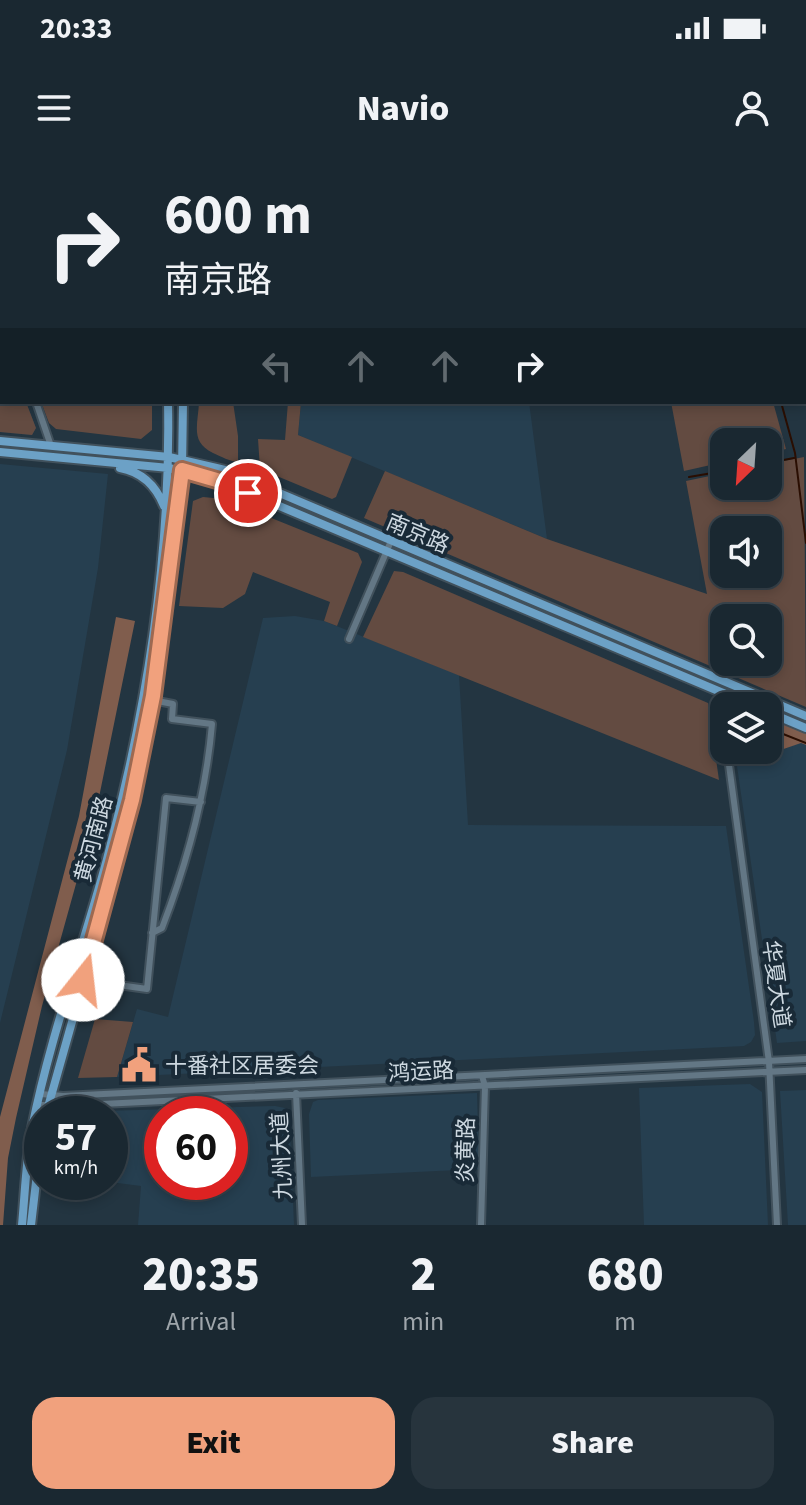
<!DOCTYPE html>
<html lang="en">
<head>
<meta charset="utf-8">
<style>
	:root { --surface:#1a2831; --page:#27343d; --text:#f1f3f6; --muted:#9fa6ab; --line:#38444d; --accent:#f1a17d }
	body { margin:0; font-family:"Source Sans 3","Noto Sans SC",sans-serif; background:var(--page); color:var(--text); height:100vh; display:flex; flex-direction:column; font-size:30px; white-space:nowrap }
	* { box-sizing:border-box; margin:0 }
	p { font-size:26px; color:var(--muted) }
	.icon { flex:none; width:44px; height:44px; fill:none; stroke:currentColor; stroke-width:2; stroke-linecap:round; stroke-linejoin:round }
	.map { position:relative; height:1065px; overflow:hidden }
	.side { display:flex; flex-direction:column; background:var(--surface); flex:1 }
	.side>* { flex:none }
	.guide { position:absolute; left:0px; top:0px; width:806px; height:244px; box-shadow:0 4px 12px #0003,0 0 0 2px var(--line); background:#1a2831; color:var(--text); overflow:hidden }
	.needle { width:52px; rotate:205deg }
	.fabs { position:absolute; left:710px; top:268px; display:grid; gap:16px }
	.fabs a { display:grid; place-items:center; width:72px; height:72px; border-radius:16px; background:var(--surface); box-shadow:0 4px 12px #0003,0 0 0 2px var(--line); font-size:40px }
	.speed { position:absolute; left:24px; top:936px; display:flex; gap:16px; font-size:40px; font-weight:700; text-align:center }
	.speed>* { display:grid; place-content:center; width:104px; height:104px; border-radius:50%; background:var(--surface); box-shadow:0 4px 12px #0003,0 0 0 2px var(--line); line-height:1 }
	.speed small { font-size:20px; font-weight:400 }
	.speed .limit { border:12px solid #d22; background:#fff; color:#111 }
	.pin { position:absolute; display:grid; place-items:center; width:68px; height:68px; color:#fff; margin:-34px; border:4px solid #fff; border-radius:50%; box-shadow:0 2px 8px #0007 }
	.me { position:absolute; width:88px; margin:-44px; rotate:16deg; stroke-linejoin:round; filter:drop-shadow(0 0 6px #0008) }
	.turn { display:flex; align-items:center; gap:28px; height:168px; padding:0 32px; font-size:36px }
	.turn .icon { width:104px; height:104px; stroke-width:2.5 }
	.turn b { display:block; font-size:56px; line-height:68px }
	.lanes { display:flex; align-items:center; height:76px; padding:0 32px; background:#0003; justify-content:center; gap:40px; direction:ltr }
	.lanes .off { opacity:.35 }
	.eta { display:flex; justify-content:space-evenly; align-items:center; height:136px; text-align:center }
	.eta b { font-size:48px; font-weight:800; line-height:56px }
	.cta { display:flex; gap:16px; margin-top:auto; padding:16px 32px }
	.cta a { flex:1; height:92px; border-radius:24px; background:var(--accent); color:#111; font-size:32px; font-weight:800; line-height:92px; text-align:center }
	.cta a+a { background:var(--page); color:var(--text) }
	.status { display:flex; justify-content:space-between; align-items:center; height:56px; padding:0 40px; background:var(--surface); direction:ltr }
	.status svg { height:22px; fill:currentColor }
	header { display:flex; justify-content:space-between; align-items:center; height:104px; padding:0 32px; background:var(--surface); font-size:36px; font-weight:800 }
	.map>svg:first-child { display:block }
	.built { fill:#263f50; fill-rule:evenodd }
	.green { fill:#634b41; fill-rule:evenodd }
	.forest { fill:#805d4d }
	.water { fill:#2a0e02 }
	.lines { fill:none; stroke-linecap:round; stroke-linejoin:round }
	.stream { stroke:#2a0e02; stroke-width:2 }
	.minor-casing { stroke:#41515c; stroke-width:10 }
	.major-casing { stroke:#41515c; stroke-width:12 }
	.minor { stroke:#637785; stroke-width:6 }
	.major { stroke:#6ca1c6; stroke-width:8 }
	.route-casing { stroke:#9d6951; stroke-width:20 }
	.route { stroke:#f1a17d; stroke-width:14 }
	.labels { text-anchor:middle; stroke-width:8; stroke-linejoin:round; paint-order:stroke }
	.street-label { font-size:22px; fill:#cdd8e0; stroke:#192a37 }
	.poi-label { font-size:22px; fill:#cdd8e0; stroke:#192a37; text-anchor:start }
</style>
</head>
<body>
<div class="status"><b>20:33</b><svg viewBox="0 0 49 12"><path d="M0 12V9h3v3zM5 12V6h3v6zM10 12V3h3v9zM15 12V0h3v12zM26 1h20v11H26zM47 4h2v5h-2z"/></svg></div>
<header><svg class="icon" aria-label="menu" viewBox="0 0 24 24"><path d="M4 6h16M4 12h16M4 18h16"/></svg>Navio<svg class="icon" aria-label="person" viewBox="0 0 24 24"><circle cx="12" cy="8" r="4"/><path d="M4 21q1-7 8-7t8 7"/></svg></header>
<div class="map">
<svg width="806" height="1065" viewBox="0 0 806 1065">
	<rect width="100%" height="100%" fill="#233541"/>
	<!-- built -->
	<path class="built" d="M 0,0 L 106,0 L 106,2 L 2,2 L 2,242 L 26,242 L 36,268 L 32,275 L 0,272 Z
		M 204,0 L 499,0 L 499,2 L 204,2 Z
		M 301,242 L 529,242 L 547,379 L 298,275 Z
		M 0,304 L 108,314 L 98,408 L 67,590 L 0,863 Z
		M 295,456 L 324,461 L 459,515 L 468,665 L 726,666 L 754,862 L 755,875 L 751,882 L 744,886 L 117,917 L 137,849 L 168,857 L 263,458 Z
		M 801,582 L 806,585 L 806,881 L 777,883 L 735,592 L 761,599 Z
		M 750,924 L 762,932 L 768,1065 L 644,1065 L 639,928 Z
		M 806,930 L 806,1065 L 788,1065 L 780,931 Z
		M 477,933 L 479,1009 L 311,1017 L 309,954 L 313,942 L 318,940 Z
		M 275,946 L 285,948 L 289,951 L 294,1065 L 138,1065 L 141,1026 L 110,1022 L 110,954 L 104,954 L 104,951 ZM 162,954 L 230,954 L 230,1022 L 162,1022 Z"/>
	<!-- green -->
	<path class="green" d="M 0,227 L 2,242 L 26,242 L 36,268 L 32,275 L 0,272 Z
		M 41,242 L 152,242 L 152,270 L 141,279 L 56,269 L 49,263 Z
		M 199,242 L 233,242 L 238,276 L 238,302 C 229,301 222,297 213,293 C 190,282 198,265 199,242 Z
		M 288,242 L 301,242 L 298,275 L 352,297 L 336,337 L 332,339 L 260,309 L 258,279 L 285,280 Z
		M 671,242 L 773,242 L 786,289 L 768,293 L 768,282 L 724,282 L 724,302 L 684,311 Z
		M 804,297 L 806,547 L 364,358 L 385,311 L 547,379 L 707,434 L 686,321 L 724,313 L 724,326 L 768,326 L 768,304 ZM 724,370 L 768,370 L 768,414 L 724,414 ZM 724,458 L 768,458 L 768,502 L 724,502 Z
		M 203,337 L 224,339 L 358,393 L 362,402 L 337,466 L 324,461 L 330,442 L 253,412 L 245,434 L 223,448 L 179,446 L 193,341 Z
		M 394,411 L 403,412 L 708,543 L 719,620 L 363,477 Z
		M 95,859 L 133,862 L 117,917 L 78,918 Z"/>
	<!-- forest -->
	<path class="forest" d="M 116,457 L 135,461 L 96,652 L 42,846 L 16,958 L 8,998 L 3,1065 L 0,1065 L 0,957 L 79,656 Z
		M 768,556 L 806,571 L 806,585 L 801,583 L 758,598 L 759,590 L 768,590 Z"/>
	<!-- water -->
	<path class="water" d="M 804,9 L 806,16 L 806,230 L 804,223 Z"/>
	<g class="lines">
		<!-- stream -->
		<path class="stream" d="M 706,0 L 706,2
			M 781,242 L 795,293 L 806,383
			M 768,303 L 794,298
			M 689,317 L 724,311
			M 768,568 L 806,583"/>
		<!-- minor casing -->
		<g class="minor-casing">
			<path id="minor" d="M 0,196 L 2,196
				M 36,242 L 51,286
				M 349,479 L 391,381
				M 720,531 L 724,568
				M 727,590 L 769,902 L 777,1065
				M 152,773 L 162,768 C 187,703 206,634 212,564 L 172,559 L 173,544 L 152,540
				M 83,820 L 147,829 L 166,638 L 201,642
				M 296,933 L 302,1065
				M 41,934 L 63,936 L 806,899
				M 38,945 L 81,945 L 806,910
				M 481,1065 L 485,926 L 482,916"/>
		</g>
		<!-- major casing -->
		<g class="major-casing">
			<path id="major" d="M 162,0 L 162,2
				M 173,0 L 174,2
				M 0,281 L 169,297 L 225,310 L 806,556
				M 0,292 L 169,308 L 220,321 L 754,546
				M 120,308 C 142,312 156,326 164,346
				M 768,552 L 806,568
				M 46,954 L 116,706 L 132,640 L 153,536 L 182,310 L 183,242
				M 22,1065 C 25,1033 26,1000 32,968 C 50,877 83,788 107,699 C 147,550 171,396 168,242
				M 31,1065 L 42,971"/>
		</g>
		<!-- minor -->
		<use href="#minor" class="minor"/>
		<!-- major -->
		<use href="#major" class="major"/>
	</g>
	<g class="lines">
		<!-- route casing -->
		<g class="route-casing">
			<path id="route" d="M 83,820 L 132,640 L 153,536 L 182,310 L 220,321 L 248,333"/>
		</g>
		<!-- route -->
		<use href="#route" class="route"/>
	</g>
	<!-- icons -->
	<defs>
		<g id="civic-bare" transform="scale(2.76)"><path d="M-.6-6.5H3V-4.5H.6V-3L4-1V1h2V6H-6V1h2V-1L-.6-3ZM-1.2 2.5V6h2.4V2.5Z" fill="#f1a17d" stroke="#192a37" stroke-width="2.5" paint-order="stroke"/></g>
	</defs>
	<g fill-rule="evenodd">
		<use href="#civic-bare" x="139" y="905"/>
	</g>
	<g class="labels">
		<!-- street labels -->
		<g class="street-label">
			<text transform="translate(418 373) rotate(23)" y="8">南京路</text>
			<text transform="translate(93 679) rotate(-75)" y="8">黄河南路</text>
			<text transform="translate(777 824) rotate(82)" y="8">华夏大道</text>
			<text transform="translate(421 911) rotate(-3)" y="8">鸿运路</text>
			<text transform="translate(465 990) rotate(-89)" y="8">炎黄路</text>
			<text transform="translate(281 996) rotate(-93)" y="8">九州大道</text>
		</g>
		<!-- poi labels -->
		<g class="poi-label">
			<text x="165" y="913">十番社区居委会</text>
		</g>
	</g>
</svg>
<div class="fabs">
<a><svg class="needle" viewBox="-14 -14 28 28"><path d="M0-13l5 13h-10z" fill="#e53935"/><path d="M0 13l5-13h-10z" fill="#9fa6ab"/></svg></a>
<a><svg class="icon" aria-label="sound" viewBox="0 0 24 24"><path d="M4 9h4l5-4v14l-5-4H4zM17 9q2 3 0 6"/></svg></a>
<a><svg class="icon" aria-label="search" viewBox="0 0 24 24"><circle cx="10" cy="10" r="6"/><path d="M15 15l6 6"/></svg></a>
<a><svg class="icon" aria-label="layers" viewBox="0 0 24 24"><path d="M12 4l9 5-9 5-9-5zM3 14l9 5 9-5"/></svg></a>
</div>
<div class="speed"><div>57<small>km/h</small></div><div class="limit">60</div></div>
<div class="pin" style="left:248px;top:333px;background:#d93025"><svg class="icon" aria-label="arrive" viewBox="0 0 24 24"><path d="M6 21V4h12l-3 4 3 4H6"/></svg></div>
<svg class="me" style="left:83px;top:820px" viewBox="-20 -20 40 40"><circle r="19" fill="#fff"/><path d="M0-13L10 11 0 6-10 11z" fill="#f1a17d"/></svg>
<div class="guide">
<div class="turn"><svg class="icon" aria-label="right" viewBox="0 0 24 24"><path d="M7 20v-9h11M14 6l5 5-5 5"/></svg><div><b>600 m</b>南京路</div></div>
<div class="lanes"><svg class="icon off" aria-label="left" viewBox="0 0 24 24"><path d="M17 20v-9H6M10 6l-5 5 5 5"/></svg><svg class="icon off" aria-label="ahead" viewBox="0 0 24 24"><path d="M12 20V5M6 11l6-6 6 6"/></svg><svg class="icon off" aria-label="ahead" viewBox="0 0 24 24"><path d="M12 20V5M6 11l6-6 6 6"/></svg><svg class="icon" aria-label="right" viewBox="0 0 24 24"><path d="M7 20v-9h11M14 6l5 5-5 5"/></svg></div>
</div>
</div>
<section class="side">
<div class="eta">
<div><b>20:35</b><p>Arrival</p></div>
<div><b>2</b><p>min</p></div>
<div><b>680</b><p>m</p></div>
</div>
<div class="cta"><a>Exit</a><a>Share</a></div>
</section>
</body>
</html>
